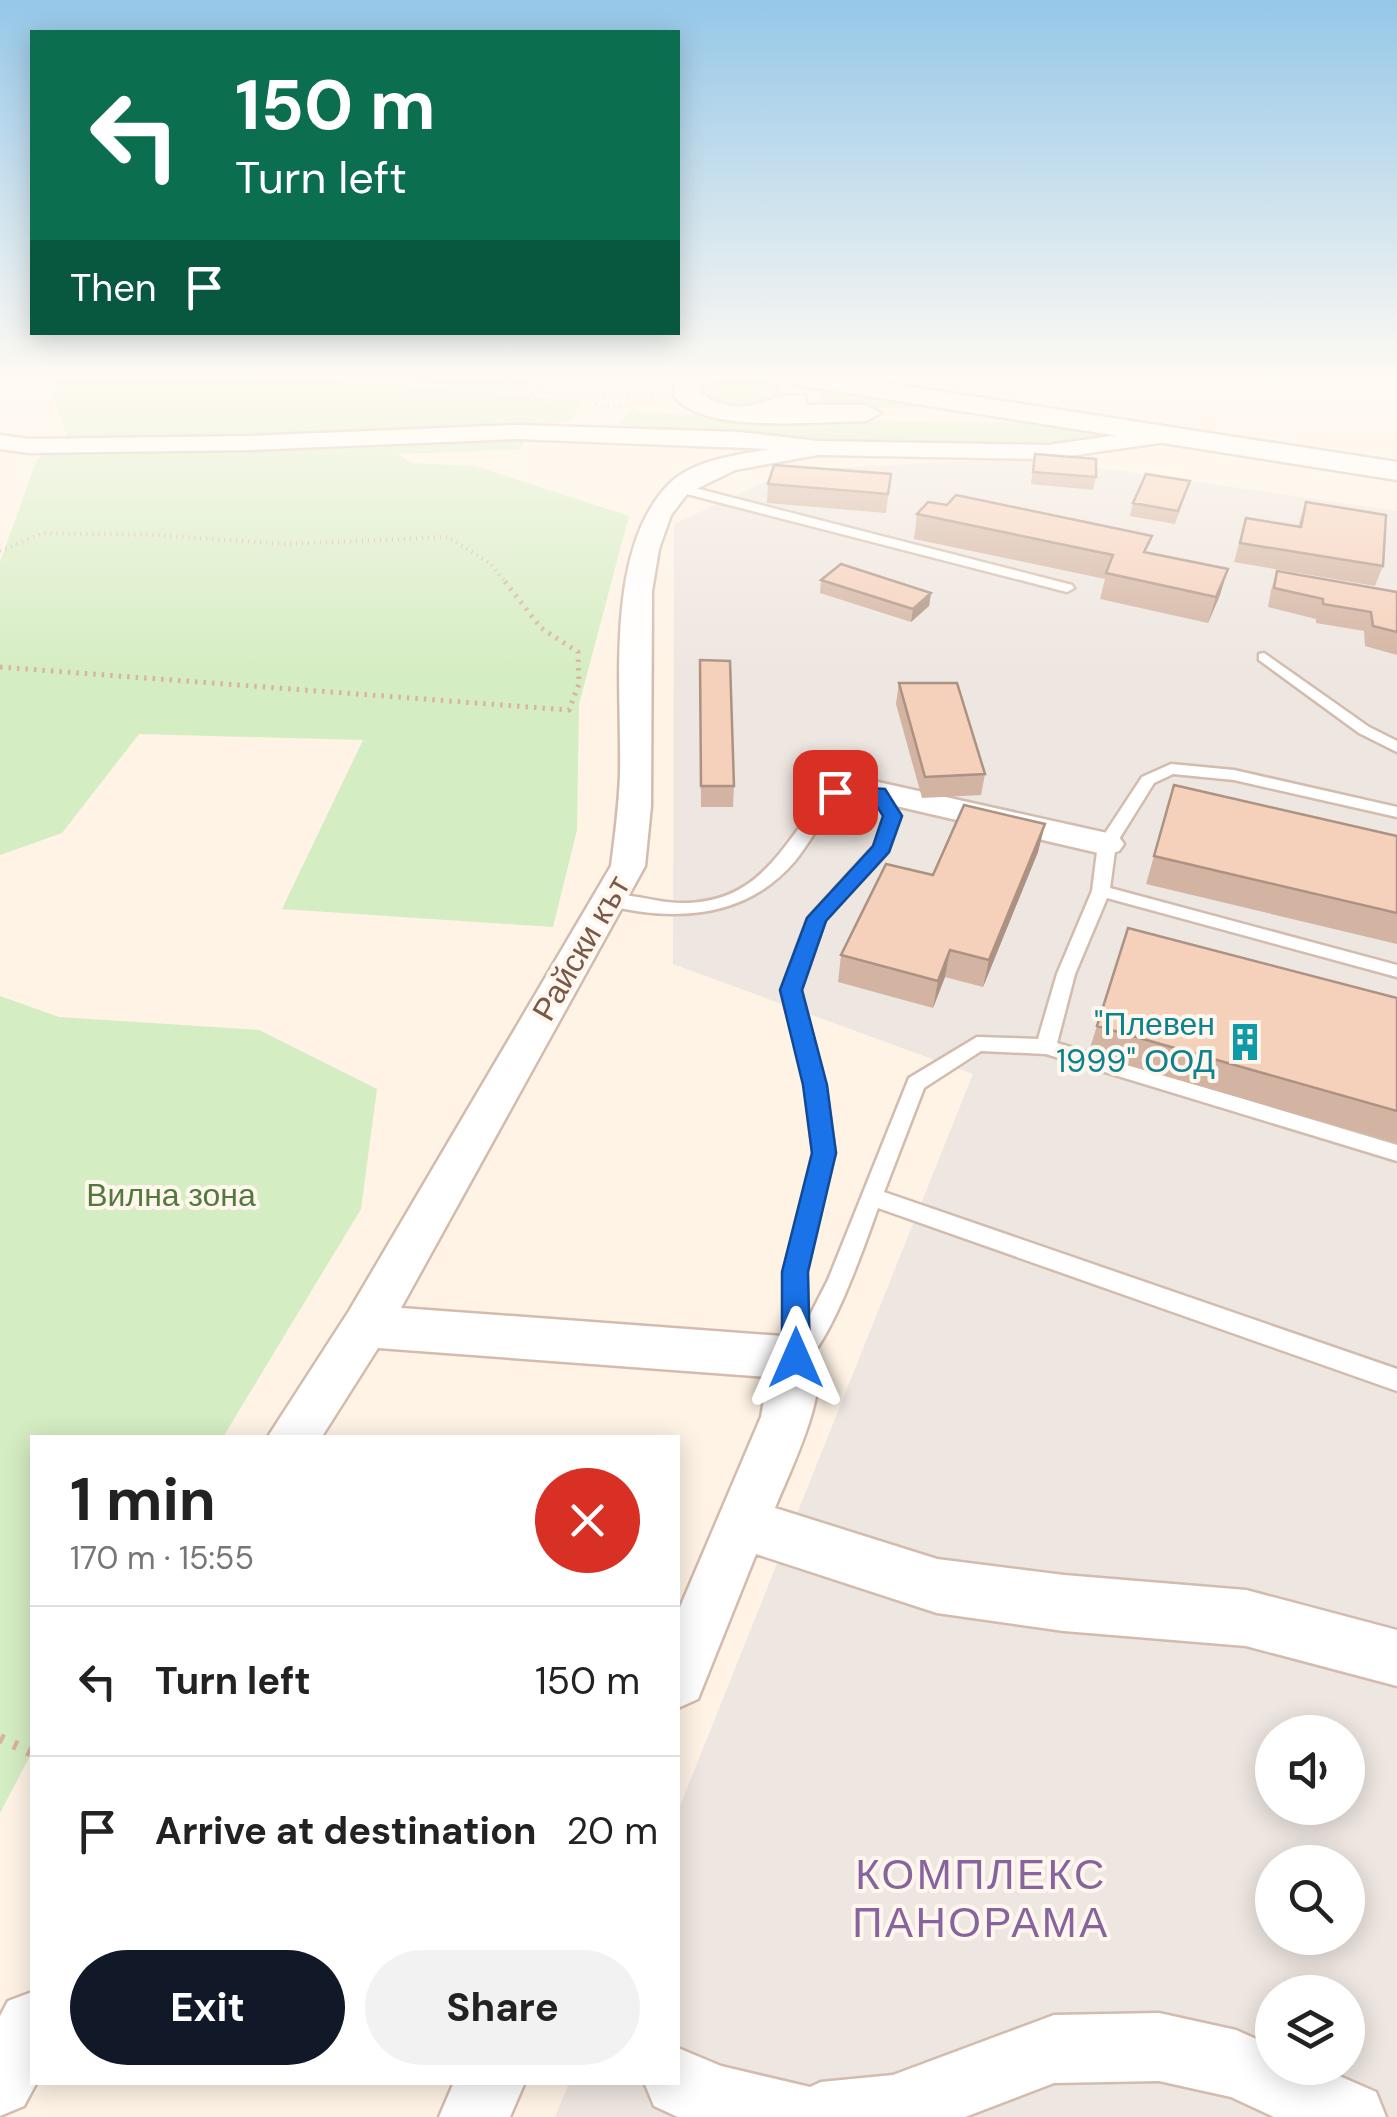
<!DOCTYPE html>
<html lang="en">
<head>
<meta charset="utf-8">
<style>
	:root { --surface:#fff; --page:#f2f2f2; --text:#222; --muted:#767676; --line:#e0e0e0; --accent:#111827 }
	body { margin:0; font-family:"DM Sans",sans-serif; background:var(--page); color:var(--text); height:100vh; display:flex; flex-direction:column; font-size:38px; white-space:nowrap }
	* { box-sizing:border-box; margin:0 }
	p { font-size:32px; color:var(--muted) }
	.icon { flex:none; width:55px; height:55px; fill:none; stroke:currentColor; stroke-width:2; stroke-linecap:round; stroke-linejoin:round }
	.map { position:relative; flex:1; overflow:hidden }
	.details { position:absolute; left:30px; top:1435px; width:650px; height:650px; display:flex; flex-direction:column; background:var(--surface); border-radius:0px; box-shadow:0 5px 25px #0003 }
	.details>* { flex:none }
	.banner { position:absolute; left:30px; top:30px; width:650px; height:305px; border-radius:0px; box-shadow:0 5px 25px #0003; background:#0b6e4f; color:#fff; overflow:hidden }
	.buttons { position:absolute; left:1255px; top:1715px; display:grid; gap:20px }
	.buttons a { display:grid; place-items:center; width:110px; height:110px; border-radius:50%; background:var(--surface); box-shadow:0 5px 25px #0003; font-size:50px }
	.pin { position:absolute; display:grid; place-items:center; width:85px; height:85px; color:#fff; margin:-42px; border-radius:20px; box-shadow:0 5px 15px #0006 }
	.me { position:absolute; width:110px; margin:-55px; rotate:0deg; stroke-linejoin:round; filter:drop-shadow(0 0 8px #0008) }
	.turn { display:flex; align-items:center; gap:35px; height:210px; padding:0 40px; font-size:45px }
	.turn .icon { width:130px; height:130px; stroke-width:2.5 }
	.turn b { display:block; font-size:70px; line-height:85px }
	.then { display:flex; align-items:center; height:95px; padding:0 40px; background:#0003; gap:20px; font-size:38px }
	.round { display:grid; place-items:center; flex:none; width:105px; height:105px; border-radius:52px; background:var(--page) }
	.headline { display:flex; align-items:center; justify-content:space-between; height:170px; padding:0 40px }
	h1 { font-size:60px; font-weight:700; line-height:75px }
	.cta { display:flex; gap:20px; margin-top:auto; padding:20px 40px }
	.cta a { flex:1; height:115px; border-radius:60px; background:var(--accent); color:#fff; font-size:40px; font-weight:700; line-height:115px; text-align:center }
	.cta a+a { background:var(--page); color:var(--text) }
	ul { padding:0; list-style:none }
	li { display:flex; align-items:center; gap:30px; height:150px; padding:0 40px; border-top:2px solid var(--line) }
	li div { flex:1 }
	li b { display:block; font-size:38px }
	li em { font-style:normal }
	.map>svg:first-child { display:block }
	.industrial { fill:#eee6e0; fill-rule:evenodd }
	.green { fill:#d5edc3 }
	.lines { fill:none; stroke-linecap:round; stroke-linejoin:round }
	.service-casing { stroke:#d3bcad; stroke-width:5 }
	.minor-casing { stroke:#d3bcad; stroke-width:5 }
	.tertiary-casing { stroke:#d3bcad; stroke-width:5 }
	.path-far2 { stroke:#dab39e; stroke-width:4; stroke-dasharray:1 5; stroke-linecap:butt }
	.path-far1 { stroke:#dab39e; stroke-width:5; stroke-dasharray:2.5 6; stroke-linecap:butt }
	.path { stroke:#dab39e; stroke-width:10; stroke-dasharray:4 11; stroke-linecap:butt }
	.service { fill:#fff; fill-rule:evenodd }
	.minor { fill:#fff; fill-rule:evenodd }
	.tertiary { fill:#fff; fill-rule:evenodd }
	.wall { fill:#d3b3a1 }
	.shaded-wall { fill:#ac9283 }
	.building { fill:#f5d0bb; stroke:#ac9283; stroke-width:2.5 }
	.route { fill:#1a73e8; stroke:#114b97; stroke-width:2.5 }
	.labels { text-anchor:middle; stroke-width:8; stroke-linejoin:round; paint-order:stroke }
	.street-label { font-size:32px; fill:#795848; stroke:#fff7ed }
	.culture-label { font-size:32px; fill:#0d838f; stroke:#fff7ed; text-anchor:end }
	.park-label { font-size:32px; fill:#517a3c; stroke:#fff7ed }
	.near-neighbourhood-label { font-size:42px; letter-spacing:2.5px; fill:#87649d; stroke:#fff7ed }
</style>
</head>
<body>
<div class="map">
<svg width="1397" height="2117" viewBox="0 0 1397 2117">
	<rect width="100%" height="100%" fill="#fef3e5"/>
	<!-- industrial -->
	<path class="industrial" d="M 1033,458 L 1397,511 L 1397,2117 L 555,2117 L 569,2083 L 678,2082 L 678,1811 L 973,1074 L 673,964 L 674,524 L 790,470 ZM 1272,1732 L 1348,1732 L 1348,1808 L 1272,1808 ZM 1272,1862 L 1348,1862 L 1348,1938 L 1272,1938 ZM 1272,1992 L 1348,1992 L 1348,2068 L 1272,2068 Z"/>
	<!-- green -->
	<path class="green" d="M 57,377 L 299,377 L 586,401 L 578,407 L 573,419 L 536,427 L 519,450 L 397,454 L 411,463 L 475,466 L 629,516 L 579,704 L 577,830 L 553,927 L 282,909 L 363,740 L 139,734 L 62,833 L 0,855 L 0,562 L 37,459 L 68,438 L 53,397 Z
		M 334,377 L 536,377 L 527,388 L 515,389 Z
		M 725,377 L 760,377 L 780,386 L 782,394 C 761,410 726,411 705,395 L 708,383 Z
		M 826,391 L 916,404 L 918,407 L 851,409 L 815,405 L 820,394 Z
		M 628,411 L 770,419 L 1022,423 L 1100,430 L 1105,435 C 1074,452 1029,447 994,447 L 618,430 Z
		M 0,996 L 59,1017 L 259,1030 L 377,1089 L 361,1209 L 223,1437 L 32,1438 L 32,1752 L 0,1813 Z"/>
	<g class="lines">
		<!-- service casing -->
		<g class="service-casing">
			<path id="service" d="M 679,484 L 1072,585 L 1074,588 L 1067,592 L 675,491 L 673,488 Z
				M 1264,653 L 1369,727 L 1397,741 L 1397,752 L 1359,733 L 1259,660 L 1259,654 Z
				M 1171,764 L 1234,770 L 1397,807 L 1397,817 L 1234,780 L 1173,774 L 1154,783 L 1116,844 L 1110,888 L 1397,965 L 1397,977 L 1107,898 L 1075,974 L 1057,1043 L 1397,1145 L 1397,1161 L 1046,1054 L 981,1051 L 924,1088 L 884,1192 L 1397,1369 L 1397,1391 L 878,1208 C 866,1241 827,1357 796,1369 L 787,1366 L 784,1358 L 784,1272 L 813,1153 L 805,1085 L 781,990 L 808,918 L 874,846 L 885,816 L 873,797 L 840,797 C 823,817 811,841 795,861 C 745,920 672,922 602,904 L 599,900 L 602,896 C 626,891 655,903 680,903 C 763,904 783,842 829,789 L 884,789 L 901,816 L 888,852 L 825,920 L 801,990 L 825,1085 L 835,1153 L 806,1272 L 807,1321 L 828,1280 L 909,1078 L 977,1037 L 1038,1039 L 1057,974 L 1092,891 L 1098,844 L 1142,777 Z"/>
		</g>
		<!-- minor casing -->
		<g class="minor-casing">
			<path id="minor" d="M 517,425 L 739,432 L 818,441 L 1048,445 L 1159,429 L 1170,436 L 1159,443 L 1048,459 L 818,455 L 735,470 L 688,493 L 671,515 L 659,549 L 652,591 L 651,806 L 645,866 L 401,1308 L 796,1337 L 813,1343 C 834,1386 792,1465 775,1508 L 937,1559 L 1064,1575 L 1246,1590 L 1397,1630 L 1397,1686 L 1246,1646 L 1064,1631 L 937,1613 L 756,1554 L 698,1699 L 678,1708 L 678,1612 L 761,1417 L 768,1377 L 378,1348 L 321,1438 L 267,1438 L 349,1311 L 611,866 C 615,835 619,805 620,774 C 622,689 604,550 669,484 C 693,460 738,455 770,449 L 517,439 L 250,450 L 29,453 L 0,449 L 0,435 L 29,439 L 250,436 Z
				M 878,782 L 1107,833 L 1119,837 L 1124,844 L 1119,851 L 1107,855 L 866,799 L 862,792 L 866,785 Z
				M 32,1992 L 32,2082 L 37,2082 L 24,2106 L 0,2116 L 0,2016 L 8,2001 Z
				M 1159,2013 L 1236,2030 L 1272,2046 L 1272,2068 L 1321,2068 L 1376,2092 L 1386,2117 L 1274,2117 L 1231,2097 L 1159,2081 L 1054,2083 L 965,2117 L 678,2117 L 654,2106 L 644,2082 L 678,2082 L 678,2048 L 721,2066 L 810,2087 L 821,2082 L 893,2075 L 1054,2015 Z
				M 454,2082 L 525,2082 L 510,2117 L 439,2117 Z"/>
		</g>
		<!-- tertiary casing -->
		<g class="tertiary-casing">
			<path id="tertiary" d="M 712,377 L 701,387 L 701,393 C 745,426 772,388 805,396 L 807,405 L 866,405 L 880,413 L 866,421 C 818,421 703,435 674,396 L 675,384 L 681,377 Z
				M 784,377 L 847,377 L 1397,462 L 1397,480 L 797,385 Z"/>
		</g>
		<!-- path-far2 -->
		<path class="path-far2" d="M 316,377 L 518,392 L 659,396
			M 612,377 L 593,404 L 633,409
			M 536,392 L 547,377
			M 523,395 L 548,408
			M 0,551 L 43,533 L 154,535 L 285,544 L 448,537 L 491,564 L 505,582"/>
		<!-- path-far1 -->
		<path class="path-far1" d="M 0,667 L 569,710 L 579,684 L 578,652 L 541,628 L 503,579"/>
		<!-- path -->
		<path class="path" d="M 0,1738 L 32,1753"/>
		<!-- service -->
		<use href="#service" class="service"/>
		<!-- minor -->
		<use href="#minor" class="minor"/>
		<!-- tertiary -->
		<use href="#tertiary" class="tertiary"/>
	</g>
	<!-- wall -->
	<path class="wall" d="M 1035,454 L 1096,477 L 1093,490 L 1031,484 Z
		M 891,474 L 886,513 L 767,503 L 768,484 Z
		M 1190,481 L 1175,524 L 1130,516 L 1133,503 Z
		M 1306,502 L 1383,566 L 1375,586 L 1234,562 L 1246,518 L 1298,526 Z
		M 917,514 L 1148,553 L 1220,595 L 1208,623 L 1100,599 L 1105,579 L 914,539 Z
		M 1277,571 L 1397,592 L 1397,655 L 1365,646 L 1364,631 L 1316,623 L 1316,619 L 1268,607 L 1271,590 Z
		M 821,580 L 931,593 L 929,606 L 911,622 L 820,593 Z
		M 700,660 L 734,786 L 733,807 L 701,807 Z
		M 899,683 L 985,774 L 981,795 L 922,798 L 896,704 Z
		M 1174,785 L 1397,836 L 1397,944 L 1146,884 Z
		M 1045,824 L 1038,852 L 983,987 L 945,977 L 933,1008 L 838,982 L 841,955 L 933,875 Z
		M 1128,928 L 1397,998 L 1397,1143 L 1088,1054 Z"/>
	<!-- shaded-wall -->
	<path class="shaded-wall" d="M 1228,569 L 1220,595 L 1208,623 L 1216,597 Z
		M 931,593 L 929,606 L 911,622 L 913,609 Z
		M 1045,824 L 1038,852 L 983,987 L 989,960 Z
		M 950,950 L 945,977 L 933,1008 L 938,981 Z"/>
	<!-- building -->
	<path class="building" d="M 1035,454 L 1096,459 L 1096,477 L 1033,472 Z
		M 774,465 L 891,474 L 888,494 L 768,484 Z
		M 1146,474 L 1190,481 L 1178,511 L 1133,503 Z
		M 956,495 L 1152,536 L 1144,552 L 1228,569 L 1216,597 L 1106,573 L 1113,555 L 917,514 L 928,502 L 947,505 Z
		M 1306,502 L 1386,515 L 1383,566 L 1240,543 L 1246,518 L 1301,527 Z
		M 841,564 L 931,593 L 913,609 L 821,580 Z
		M 1277,571 L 1397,592 L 1397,632 L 1373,626 L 1371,612 L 1323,604 L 1323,599 L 1274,588 Z
		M 700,660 L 730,661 L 734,786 L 701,786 Z
		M 899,683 L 957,683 L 985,774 L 925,777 Z
		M 1174,785 L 1397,836 L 1397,913 L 1154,856 Z
		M 964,805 L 1045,824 L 989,960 L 950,950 L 938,981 L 841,955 L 886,864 L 933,875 Z
		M 1128,928 L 1397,998 L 1397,1111 L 1097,1026 Z"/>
	<!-- sky -->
	<linearGradient id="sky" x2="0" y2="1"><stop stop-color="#95c7e8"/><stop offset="0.56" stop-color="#fffaf3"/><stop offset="1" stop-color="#fffaf3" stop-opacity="0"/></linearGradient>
	<rect width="1397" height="673" fill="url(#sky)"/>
	<!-- route -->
	<path class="route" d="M 835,786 L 885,789 L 902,816 L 889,852 L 826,921 L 802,990 L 827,1085 L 836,1153 L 808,1272 L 810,1358 L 805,1367 L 796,1370 L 786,1367 L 782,1358 L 782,1272 L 812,1153 L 803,1085 L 780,990 L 807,918 L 873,846 L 883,816 L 872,798 L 829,796 L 829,788 Z"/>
	<!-- icons -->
	<defs>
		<g id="building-bare" transform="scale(3)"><path d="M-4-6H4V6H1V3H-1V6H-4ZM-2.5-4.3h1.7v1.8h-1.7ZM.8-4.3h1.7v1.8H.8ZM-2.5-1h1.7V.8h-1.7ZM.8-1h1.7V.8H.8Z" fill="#0f9aa8" stroke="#fff7ed" stroke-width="2.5" paint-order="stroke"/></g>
	</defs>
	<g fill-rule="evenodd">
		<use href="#building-bare" x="1245" y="1042"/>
	</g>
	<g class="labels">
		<!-- street labels -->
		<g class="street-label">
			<text transform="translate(581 948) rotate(-60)" y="11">Райски кът</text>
		</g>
		<!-- culture labels -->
		<g class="culture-label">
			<text x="1215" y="1035">"Плевен<tspan x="1215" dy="37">1999" ООД</tspan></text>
		</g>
		<!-- park labels -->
		<g class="park-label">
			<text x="171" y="1206">Вилна зона</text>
		</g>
		<!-- near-neighbourhood labels -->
		<g class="near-neighbourhood-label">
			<text x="981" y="1889">КОМПЛЕКС<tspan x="981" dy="48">ПАНОРАМА</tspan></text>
		</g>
	</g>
</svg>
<div class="buttons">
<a><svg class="icon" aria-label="sound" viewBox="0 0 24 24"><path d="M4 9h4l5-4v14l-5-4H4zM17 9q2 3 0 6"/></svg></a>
<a><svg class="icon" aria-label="search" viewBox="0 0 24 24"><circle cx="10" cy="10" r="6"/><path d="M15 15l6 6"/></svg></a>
<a><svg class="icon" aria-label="layers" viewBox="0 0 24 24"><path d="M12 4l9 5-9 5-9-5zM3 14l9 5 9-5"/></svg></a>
</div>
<div class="pin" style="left:835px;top:792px;background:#d93025"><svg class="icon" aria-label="arrive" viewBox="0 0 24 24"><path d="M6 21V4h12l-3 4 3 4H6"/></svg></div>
<svg class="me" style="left:796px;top:1358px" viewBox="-20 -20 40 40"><path d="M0-17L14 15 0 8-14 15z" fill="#1a73e8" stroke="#fff" stroke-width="4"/></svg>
<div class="banner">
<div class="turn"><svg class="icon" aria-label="left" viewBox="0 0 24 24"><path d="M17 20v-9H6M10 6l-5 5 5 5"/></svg><div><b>150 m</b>Turn left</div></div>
<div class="then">Then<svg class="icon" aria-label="arrive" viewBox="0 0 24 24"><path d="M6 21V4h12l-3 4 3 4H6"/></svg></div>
</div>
<section class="details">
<div class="headline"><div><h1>1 min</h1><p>170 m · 15:55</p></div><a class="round" style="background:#d93025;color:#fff"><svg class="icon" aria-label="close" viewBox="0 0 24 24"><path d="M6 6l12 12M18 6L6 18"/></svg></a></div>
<ul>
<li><svg class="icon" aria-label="left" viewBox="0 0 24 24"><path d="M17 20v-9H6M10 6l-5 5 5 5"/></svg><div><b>Turn left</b></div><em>150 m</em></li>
<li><svg class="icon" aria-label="arrive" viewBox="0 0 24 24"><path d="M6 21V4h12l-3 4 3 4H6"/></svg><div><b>Arrive at destination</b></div><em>20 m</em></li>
</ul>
<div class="cta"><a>Exit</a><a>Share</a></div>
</section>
</div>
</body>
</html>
